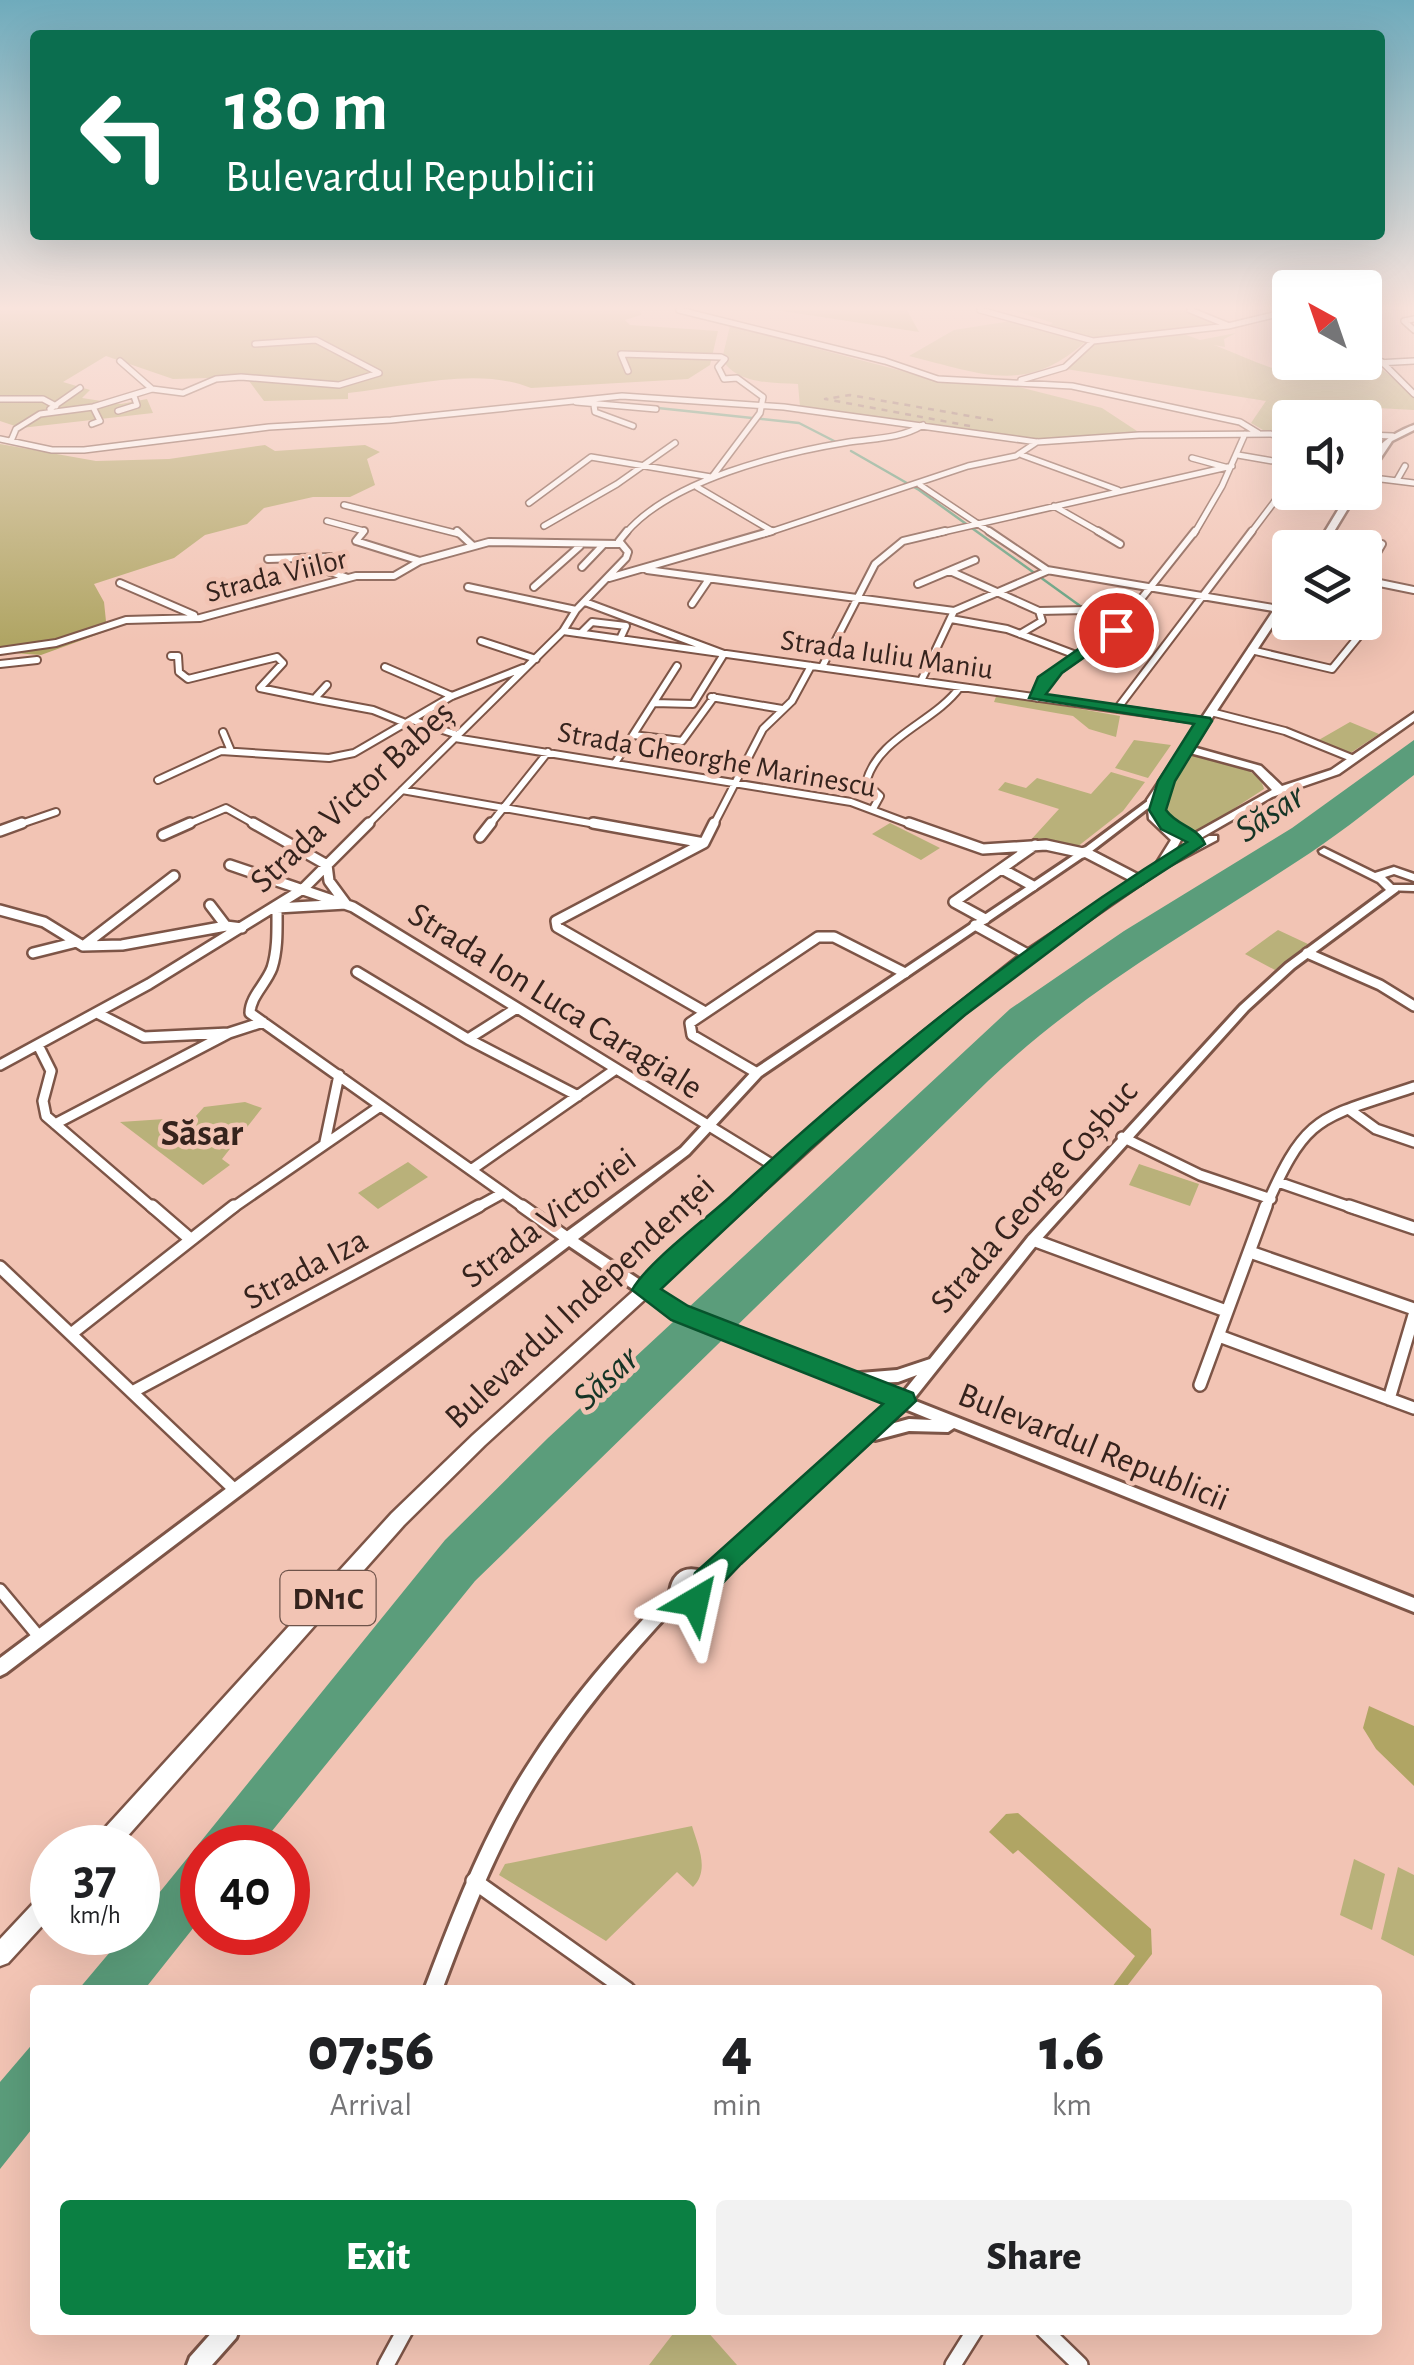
<!DOCTYPE html>
<html lang="en">
<head>
<meta charset="utf-8">
<style>
	:root { --surface:#fff; --page:#f2f2f2; --text:#202124; --muted:#757577; --accent:#0b8043 }
	body { margin:0; font-family:"Alegreya Sans",sans-serif; background:var(--page); color:var(--text); height:100vh; display:flex; flex-direction:column; font-size:38px; white-space:nowrap }
	* { box-sizing:border-box; margin:0 }
	p { font-size:32px; color:var(--muted) }
	.icon { flex:none; width:55px; height:55px; fill:none; stroke:currentColor; stroke-width:2; stroke-linecap:round; stroke-linejoin:round }
	.map { position:relative; flex:1; overflow:hidden }
	.side { position:absolute; left:30px; top:1985px; width:1352px; height:350px; display:flex; flex-direction:column; background:var(--surface); border-radius:10px; box-shadow:0 10px 40px #0002 }
	.side>* { flex:none }
	.guide { position:absolute; left:30px; top:30px; width:1355px; height:210px; border-radius:10px; box-shadow:0 10px 40px #0002; background:#0b6e4f; color:#fff; overflow:hidden }
	.needle { width:65px; rotate:320deg }
	.fabs { position:absolute; left:1272px; top:270px; display:grid; gap:20px }
	.fabs a { display:grid; place-items:center; width:110px; height:110px; border-radius:10px; background:var(--surface); box-shadow:0 10px 40px #0002; font-size:50px }
	.speed { position:absolute; left:30px; top:1825px; display:flex; gap:20px; font-size:50px; font-weight:700; text-align:center }
	.speed>* { display:grid; place-content:center; width:130px; height:130px; border-radius:50%; background:var(--surface); box-shadow:0 10px 40px #0002; line-height:1 }
	.speed small { font-size:25px; font-weight:400 }
	.speed .limit { border:15px solid #d22; background:#fff; color:#111 }
	.pin { position:absolute; display:grid; place-items:center; width:85px; height:85px; color:#fff; margin:-42px; border:5px solid #fff; border-radius:50%; box-shadow:0 2px 10px #0007 }
	.me { position:absolute; width:110px; margin:-55px; rotate:36deg; stroke-linejoin:round; filter:drop-shadow(0 0 8px #0008) }
	.turn { display:flex; align-items:center; gap:35px; height:210px; padding:0 30px; font-size:45px }
	.turn .icon { width:130px; height:130px; stroke-width:2.5 }
	.turn b { display:block; font-size:70px; line-height:85px }
	.eta { display:flex; justify-content:space-evenly; align-items:center; height:170px; text-align:center }
	.eta b { font-size:60px; font-weight:800; line-height:70px }
	.primary-button { display:flex; gap:20px; margin-top:auto; padding:20px 30px }
	.primary-button a { flex:1; height:115px; border-radius:10px; background:var(--accent); color:#fff; font-size:40px; font-weight:800; line-height:115px; text-align:center }
	.primary-button a+a { background:var(--page); color:var(--text) }
	.map>svg:first-child { display:block }
	.green { fill:#b9b17a }
	.forest { fill:#b0a564 }
	.water { fill:#5b9d7b }
	.lines { fill:none; stroke-linecap:round; stroke-linejoin:round }
	.stream { stroke:#5b9d7b; stroke-width:2.5 }
	.minor-far4-casing { stroke:#7d5547; stroke-width:8 }
	.minor-far3-casing { stroke:#7d5547; stroke-width:10 }
	.minor-far2-casing { stroke:#7d5547; stroke-width:14 }
	.minor-far1-casing { stroke:#7d5547; stroke-width:16 }
	.minor-casing { stroke:#7d5547; stroke-width:20 }
	.tertiary-casing { stroke:#7d5547; stroke-width:6 }
	.secondary-casing { stroke:#7d5547; stroke-width:5 }
	.primary-casing { stroke:#7d5547; stroke-width:5 }
	.minor-far4 { stroke:#fff; stroke-width:5 }
	.minor-far3 { stroke:#fff; stroke-width:6 }
	.minor-far2 { stroke:#fff; stroke-width:9 }
	.minor-far1 { stroke:#fff; stroke-width:11 }
	.minor { stroke:#fff; stroke-width:15 }
	.tertiary { fill:#fff; fill-rule:evenodd }
	.secondary { fill:#fff; fill-rule:evenodd }
	.primary { fill:#fff; fill-rule:evenodd }
	.rail { stroke:#8a6c61; stroke-width:2.5; stroke-dasharray:6 6; stroke-linecap:butt }
	.route { fill:#0b8043; stroke:#07532c; stroke-width:2.5 }
	.labels { text-anchor:middle; stroke-width:9; stroke-linejoin:round; paint-order:stroke }
	.far-street-label { font-size:30px; fill:#35231d; stroke:#f2c4b4 }
	.shield { fill:#f2c4b4; stroke:#6e534a; stroke-width:2.5 }
	.shield-label { font-size:32px; font-weight:bold; fill:#35231d }
	.street-label { font-size:35px; fill:#35231d; stroke:#f2c4b4 }
	.water-label { font-size:38px; font-style:italic; fill:#153425; stroke:#f2c4b4 }
	.neighbourhood-label { font-size:38px; font-weight:bold; fill:#35231d; stroke:#f2c4b4 }
</style>
</head>
<body>
<div class="map">
<svg width="1414" height="2365" viewBox="0 0 1414 2365">
	<rect width="100%" height="100%" fill="#f2c4b4"/>
	<!-- green -->
	<path class="green" d="M 1013,310 L 1188,310 L 1221,324 L 1178,332 L 1200,340 L 1236,333 L 1224,339 L 1225,347 L 1214,345 C 1264,364 1324,399 1375,364 L 1414,394 L 1414,410 L 1340,406 L 1332,417 L 1290,418 L 1290,431 L 1263,430 L 1251,423 L 1266,401 L 1066,369 L 1095,340 L 1042,329 L 1053,323 Z
		M 1011,321 L 1085,342 C 1025,396 980,373 909,356 L 954,330 Z
		M 730,326 L 925,377 L 1011,385 L 1102,408 L 1143,435 L 1035,441 L 800,407 L 798,384 C 773,383 736,384 722,359 Z
		M 997,694 L 1120,716 L 1116,737 L 1089,729 L 1073,716 L 994,702 Z
		M 1350,722 L 1379,734 L 1349,754 L 1317,741 Z
		M 1134,740 L 1171,745 L 1148,778 L 1115,768 Z
		M 1192,756 C 1213,757 1260,766 1264,789 L 1198,832 L 1183,829 L 1164,816 L 1163,800 Z
		M 1111,772 L 1145,782 L 1123,811 L 1077,847 L 1028,843 L 1059,809 L 998,790 L 1005,782 L 1026,788 L 1037,778 L 1091,794 Z
		M 890,823 L 940,848 L 921,860 L 872,834 Z
		M 1278,930 L 1308,944 L 1275,970 L 1245,954 Z
		M 245,1102 L 262,1108 L 222,1159 L 230,1165 L 203,1185 L 120,1122 L 195,1117 L 204,1107 Z
		M 408,1162 L 428,1177 L 378,1209 L 358,1193 Z
		M 1139,1164 L 1199,1184 L 1190,1206 L 1129,1185 Z
		M 692,1826 C 698,1846 710,1870 693,1887 L 677,1872 L 606,1941 L 499,1875 L 505,1864 Z
		M 1354,1859 L 1385,1874 L 1372,1930 L 1340,1915 Z
		M 1398,1867 L 1414,1875 L 1414,1956 L 1381,1939 Z
		M 676,2330 L 706,2330 L 737,2365 L 649,2365 Z"/>
	<!-- forest -->
	<path class="forest" d="M 0,310 L 640,310 L 641,315 L 625,320 L 630,325 L 718,331 L 710,365 L 688,379 L 531,388 C 477,366 405,387 348,393 L 348,399 L 264,401 L 246,377 L 173,379 L 106,356 L 63,382 L 90,390 L 82,398 L 121,404 L 147,399 L 153,413 L 21,428 L 0,421 Z
		M 776,310 L 907,310 L 919,332 Z
		M 0,444 L 96,461 L 169,459 L 265,445 L 275,451 L 365,445 L 380,452 L 367,459 L 375,485 L 350,497 L 313,497 L 264,508 L 247,524 L 205,535 L 174,558 L 94,584 L 104,602 L 107,631 L 41,655 L 0,652 Z
		M 1369,1706 L 1414,1726 L 1414,1786 L 1376,1749 L 1363,1728 Z
		M 1018,1813 L 1151,1929 L 1152,1954 L 1124,1990 L 1112,1987 L 1135,1956 L 1018,1850 L 1013,1854 L 989,1832 L 1006,1814 Z"/>
	<!-- water -->
	<path class="water" d="M 1414,740 L 1414,775 C 1380,801 1346,829 1310,853 C 1200,926 1084,989 988,1081 L 475,1581 L 259,1847 L 202,1848 L 202,1917 L 144,1990 L 78,1990 L 126,1933 L 138,1932 L 138,1919 L 445,1540 L 548,1438 L 953,1062 L 1010,1009 L 1124,931 L 1292,828 Z
		M 35,2041 L 35,2125 L 0,2169 L 0,2082 Z"/>
	<g class="lines">
		<!-- stream -->
		<path class="stream" d="M 658,408 L 799,423 L 838,443
			M 851,451 L 919,490 L 1108,626"/>
		<!-- minor-far4 casing -->
		<g class="minor-far4-casing">
			<path id="minor-far4" d="M 679,310 L 885,361 L 938,379 L 1072,386 L 1240,422 L 1258,433
				M 980,310 L 1093,341 L 1228,326 L 1290,311
				M 1190,310 L 1227,325
				M 1414,319 L 1404,321 L 1414,330
				M 120,361 L 152,389
				M 1382,362 L 1414,394
				M 628,371 L 621,354 L 721,357 L 725,359 L 718,367 L 724,379 L 737,378 L 763,397 L 760,413 L 712,477
				M 1367,373 L 1377,363 L 1414,361
				M 1021,380 L 1065,367 L 1092,342
				M 0,399 L 43,399 L 56,406
				M 576,402 L 656,409
				M 594,405 L 595,412 L 633,426
				M 50,409 L 80,388
				M 118,411 L 137,405 L 134,396
				M 92,424 L 100,421 L 93,407
				M 1365,435 L 1393,436
				M 0,439 L 52,450 L 84,450 L 269,427 L 391,420 L 622,396 L 784,407 L 1037,442 L 1139,435 L 1290,434
				M 11,441 L 16,429 L 40,414 L 93,407 L 152,389 L 183,393 L 216,379 L 241,377 L 339,385 L 379,373 L 316,340 L 255,344
				M 1022,455 L 1118,490
				M 1238,455 L 1290,464
				M 1192,458 L 1225,467
				M 1365,477 L 1414,483
				M 1397,480 L 1405,466
				M 920,485 L 993,534
				M 697,487 L 772,531
				M 529,503 L 591,457 L 711,477
				M 344,505 L 459,534
				M 1054,506 L 1103,534
				M 327,521 L 364,531 L 362,534
				M 544,526 L 617,484 L 675,443
				M 625,534 C 670,480 781,453 849,442 C 875,438 900,439 923,425
				M 764,534 L 968,466 L 1016,456 L 1037,442
				M 934,534 L 1232,466
				M 1194,534 L 1222,486 L 1245,434
				M 1250,534 L 1290,481"/>
		</g>
		<!-- minor-far3 casing -->
		<g class="minor-far3-casing">
			<path id="minor-far3" d="M 364,531 L 356,541 L 420,561
				M 457,531 L 472,545
				M 989,531 L 1047,570 L 1279,609
				M 1098,531 L 1120,544
				M 268,559 L 330,557 L 322,569 L 348,578
				M 582,567 L 603,545
				M 647,570 L 954,611
				M 950,571 L 1039,611 L 1086,610
				M 1365,573 L 1382,544
				M 609,578 L 772,531
				M 1365,580 L 1414,590
				M 120,583 L 194,615
				M 918,584 L 975,560
				M 468,587 L 576,610
				M 534,587 L 580,546
				M 585,602 L 724,654 L 693,704 L 654,703
				M 692,604 L 709,579
				M 951,619 L 1007,629 L 1076,655
				M 563,631 L 1204,721
				M 581,633 L 592,622 L 626,626 L 620,639
				M 1020,634 L 1042,621 L 1039,611
				M 481,641 L 536,659
				M 1251,650 L 1332,669 L 1363,631
				M 0,651 L 56,643 L 126,620 L 200,618 L 356,576 L 394,576 L 420,561 L 489,542 L 619,544
				M 171,656 L 178,656 L 179,672 L 188,679 L 277,657 L 283,663 L 260,688 L 319,700
				M 0,664 L 37,660
				M 385,667 L 452,696
				M 822,667 L 875,564 L 903,541 L 945,531
				M 921,681 L 954,611 L 1047,571
				M 327,685 L 316,697 L 319,700 L 373,710 L 403,722
				M 711,697 L 782,709
				M 1037,698 L 1052,675 L 1118,628 L 1195,531
				M 1117,709 L 1252,531
				M 1211,712 L 1285,731 L 1354,759
				M 412,720 L 458,735
				M 223,732 L 231,751
				M 633,735 L 682,741 L 714,697
				M 455,738 L 851,802 L 915,826
				M 615,763 L 677,666
				M 158,780 L 221,751 L 329,758 L 354,753 L 452,696 L 523,668
				M 402,790 L 607,826
				M 874,807 L 880,796 L 866,783 C 877,737 934,723 960,687
				M 15,826 L 56,812
				M 184,826 L 226,808 L 258,826
				M 366,826 L 563,631 L 576,610 L 626,558 L 628,552 L 619,541 L 627,531
				M 489,826 L 548,752
				M 713,826 L 763,729 L 792,701 L 811,666"/>
		</g>
		<!-- minor-far2 casing -->
		<g class="minor-far2-casing">
			<path id="minor-far2" d="M 253,823 L 327,865 L 329,881 L 346,904 L 277,908 C 277,928 278,949 272,968 C 266,984 250,997 250,1013 L 526,1209
				M 593,823 L 704,843
				M 909,823 L 983,849 L 1046,845 L 1083,853
				M 0,831 L 22,823
				M 163,835 L 190,823
				M 480,837 L 491,823
				M 1085,852 L 1139,880
				M 230,865 L 353,907 L 776,1167
				M 1002,869 L 1033,886
				M 210,905 L 226,926
				M 0,910 L 44,922 L 83,946 L 122,945 L 226,926 L 242,928
				M 985,919 L 954,902 L 1035,845
				M 975,925 L 1029,955
				M 83,946 L 174,876
				M 33,953 L 73,943
				M 1307,953 L 1380,985 L 1414,1006
				M 357,972 L 468,1039 L 517,1008
				M 705,1012 L 557,927 L 556,921 L 704,843 L 714,823
				M 97,1013 L 144,1037 L 229,1033 L 263,1022
				M 468,1039 L 578,1096
				M 38,1045 L 51,1071 L 43,1101 L 46,1116 L 154,1209
				M 0,1065 L 149,984 L 303,889 L 369,823
				M 757,1073 L 692,1035 L 690,1023 L 818,937 L 834,937 L 905,973
				M 1350,1110 L 1376,1129 L 1414,1142
				M 55,1124 L 229,1033
				M 1122,1137 L 1200,1175 L 1271,1199
				M 325,1142 L 339,1075
				M 471,1170 L 616,1069
				M 1278,1182 L 1356,1209
				M 231,1209 L 379,1107
				M 474,1209 L 503,1193
				M 1265,1209 C 1307,1112 1319,1119 1414,1087"/>
		</g>
		<!-- minor-far1 casing -->
		<g class="minor-far1-casing">
			<path id="minor-far1" d="M 152,1206 L 189,1238
				M 522,1206 L 567,1238
				M 1349,1206 L 1414,1228
				M 1033,1240 L 1226,1311
				M 1250,1252 L 1414,1309
				M 0,1267 L 236,1491
				M 71,1334 L 234,1206
				M 1219,1336 L 1414,1408
				M 1200,1385 L 1266,1206
				M 132,1392 L 479,1206
				M 1389,1399 L 1414,1315
				M 0,1590 L 40,1638"/>
		</g>
		<!-- minor casing -->
		<g class="minor-casing">
			<path id="minor" d="M 474,1881 L 627,1990
				M 1044,2330 L 1080,2365
				M 386,2365 L 405,2330
				M 953,2365 L 975,2330"/>
		</g>
		<!-- tertiary casing -->
		<g class="tertiary-casing">
			<path id="tertiary" d="M 1153,797 L 1158,800 L 1156,802 L 1092,851 L 761,1076 L 689,1154 L 578,1239 L 684,1309 L 848,1374 L 897,1370 L 930,1359 L 1028,1237 L 1240,1006 L 1286,964 L 1390,887 L 1398,887 L 1398,891 L 1294,968 L 1248,1010 L 1038,1243 L 913,1400 L 1414,1598 L 1414,1612 L 954,1428 L 948,1432 L 909,1431 L 875,1440 L 872,1439 L 713,1584 C 716,1599 706,1607 692,1610 L 677,1605 C 626,1659 578,1716 538,1780 C 497,1845 469,1918 442,1990 L 424,1990 C 453,1914 482,1837 526,1768 C 567,1703 617,1646 670,1591 C 673,1571 687,1565 704,1572 L 892,1404 L 674,1317 L 569,1246 L 6,1673 L 0,1676 L 0,1658 L 561,1238 L 562,1235 L 681,1148 L 753,1070 L 1086,847 ZM 917,1375 L 901,1395 L 870,1383 L 898,1382 ZM 905,1409 L 932,1420 L 909,1419 L 887,1425 ZM 690,1582 L 694,1582 L 698,1586 L 698,1592 L 694,1596 L 690,1596 L 686,1592 L 686,1586 Z
				M 214,2330 L 239,2330 L 236,2338 L 212,2365 L 187,2365 L 190,2357 Z"/>
		</g>
		<!-- secondary casing -->
		<g class="secondary-casing">
			<path id="secondary" d="M 1255,816 L 1273,820 L 1274,822 L 1269,825 L 1251,821 L 1251,817 Z
				M 1324,848 L 1375,873 L 1394,867 L 1414,874 L 1414,881 L 1394,874 L 1385,877 L 1393,885 L 1414,885 L 1414,891 L 1386,890 L 1378,882 L 1320,853 L 1319,851 Z"/>
		</g>
		<!-- primary casing -->
		<g class="primary-casing">
			<path id="primary" d="M 1414,425 L 1414,430 L 1392,441 L 1368,477 L 1365,477 C 1365,451 1392,433 1414,425 Z
				M 1349,492 L 1358,492 L 1324,548 L 1315,548 Z
				M 1290,590 L 1290,600 L 1193,747 L 1261,766 L 1282,786 L 1331,770 L 1414,713 L 1414,721 L 1339,774 L 1272,797 L 1194,842 L 1188,838 L 1190,836 L 1272,790 L 1253,770 L 1190,753 L 1159,800 L 1161,818 L 1182,838 L 1173,855 L 1209,836 L 1217,836 L 1217,840 L 1164,868 L 1034,958 L 922,1047 L 485,1445 L 404,1525 L 117,1848 L 92,1848 L 94,1840 L 392,1513 L 473,1435 L 912,1041 L 1024,952 L 1156,864 L 1171,840 L 1149,819 L 1147,800 L 1285,593 Z
				M 52,1889 L 52,1915 L 8,1963 L 0,1966 L 0,1939 L 44,1892 Z"/>
		</g>
		<!-- minor-far4 -->
		<use href="#minor-far4" class="minor-far4"/>
		<!-- minor-far3 -->
		<use href="#minor-far3" class="minor-far3"/>
		<!-- minor-far2 -->
		<use href="#minor-far2" class="minor-far2"/>
		<!-- minor-far1 -->
		<use href="#minor-far1" class="minor-far1"/>
		<!-- minor -->
		<use href="#minor" class="minor"/>
		<!-- tertiary -->
		<use href="#tertiary" class="tertiary"/>
		<!-- secondary -->
		<use href="#secondary" class="secondary"/>
		<!-- primary -->
		<use href="#primary" class="primary"/>
		<!-- rail -->
		<path class="rail" d="M 970,426 L 825,399 L 850,395 L 998,421"/>
	</g>
	<!-- sky -->
	<linearGradient id="sky" x2="0" y2="1"><stop stop-color="#6fabbc"/><stop offset="0.48" stop-color="#f9e4dd"/><stop offset="1" stop-color="#f9e4dd" stop-opacity="0"/></linearGradient>
	<rect width="1414" height="641" fill="url(#sky)"/>
	<!-- route -->
	<path class="route" d="M 1110,627 L 1123,630 L 1062,673 L 1046,694 L 1210,718 L 1212,721 L 1175,781 L 1166,810 C 1177,826 1198,827 1205,844 L 1111,905 L 965,1015 L 810,1149 L 661,1289 L 688,1306 L 913,1393 L 916,1401 L 741,1564 L 720,1586 L 716,1602 L 695,1615 L 685,1611 L 681,1602 L 691,1588 L 695,1573 L 883,1404 L 671,1320 L 632,1290 C 647,1263 706,1219 731,1196 C 874,1065 1022,944 1187,842 L 1161,829 L 1149,810 L 1158,781 L 1194,724 L 1029,698 L 1038,677 Z"/>
	<g class="labels">
		<!-- far-street labels -->
		<g class="far-street-label">
			<text transform="translate(276 575) rotate(-14)" y="10">Strada Viilor</text>
			<text transform="translate(887 654) rotate(8)" y="10">Strada Iuliu Maniu</text>
			<text transform="translate(717 759) rotate(10)" y="10">Strada Gheorghe Marinescu</text>
		</g>
		<!-- shield labels -->
		<rect class="shield" x="280.5" y="1571" width="95" height="54" rx="8"/>
		<g class="shield-label">
			<text x="328" y="1609">DN1C</text>
		</g>
		<!-- street labels -->
		<g class="street-label">
			<text transform="translate(351 796) rotate(-43)" y="12">Strada Victor Babeș</text>
			<text transform="translate(556 1000) rotate(32)" y="12">Strada Ion Luca Caragiale</text>
			<text transform="translate(1033 1196) rotate(-49)" y="12">Strada George Coșbuc</text>
			<text transform="translate(548 1217) rotate(-37)" y="12">Strada Victoriei</text>
			<text transform="translate(305 1268) rotate(-28)" y="12">Strada Iza</text>
			<text transform="translate(579 1301) rotate(-43)" y="12">Bulevardul Independenței</text>
			<text transform="translate(1094 1446) rotate(22)" y="12">Bulevardul Republicii</text>
		</g>
		<!-- water labels -->
		<g class="water-label">
			<text transform="translate(1269 812) rotate(-34)" y="13">Săsar</text>
			<text transform="translate(605 1377) rotate(-43)" y="13">Săsar</text>
		</g>
		<!-- neighbourhood labels -->
		<g class="neighbourhood-label">
			<text x="202" y="1145">Săsar</text>
		</g>
	</g>
</svg>
<div class="fabs">
<a><svg class="needle" viewBox="-14 -14 28 28"><path d="M0-13l5 13h-10z" fill="#e53935"/><path d="M0 13l5-13h-10z" fill="#757577"/></svg></a>
<a><svg class="icon" aria-label="sound" viewBox="0 0 24 24"><path d="M4 9h4l5-4v14l-5-4H4zM17 9q2 3 0 6"/></svg></a>
<a><svg class="icon" aria-label="layers" viewBox="0 0 24 24"><path d="M12 4l9 5-9 5-9-5zM3 14l9 5 9-5"/></svg></a>
</div>
<div class="speed"><div>37<small>km/h</small></div><div class="limit">40</div></div>
<div class="pin" style="left:1116px;top:630px;background:#d93025"><svg class="icon" aria-label="arrive" viewBox="0 0 24 24"><path d="M6 21V4h12l-3 4 3 4H6"/></svg></div>
<svg class="me" style="left:695px;top:1602px" viewBox="-20 -20 40 40"><path d="M0-17L14 15 0 8-14 15z" fill="#0b8043" stroke="#fff" stroke-width="4"/></svg>
<div class="guide">
<div class="turn"><svg class="icon" aria-label="left" viewBox="0 0 24 24"><path d="M17 20v-9H6M10 6l-5 5 5 5"/></svg><div><b>180 m</b>Bulevardul Republicii</div></div>
</div>
<section class="side">
<div class="eta">
<div><b>07:56</b><p>Arrival</p></div>
<div><b>4</b><p>min</p></div>
<div><b>1.6</b><p>km</p></div>
</div>
<div class="primary-button"><a>Exit</a><a>Share</a></div>
</section>
</div>
</body>
</html>
